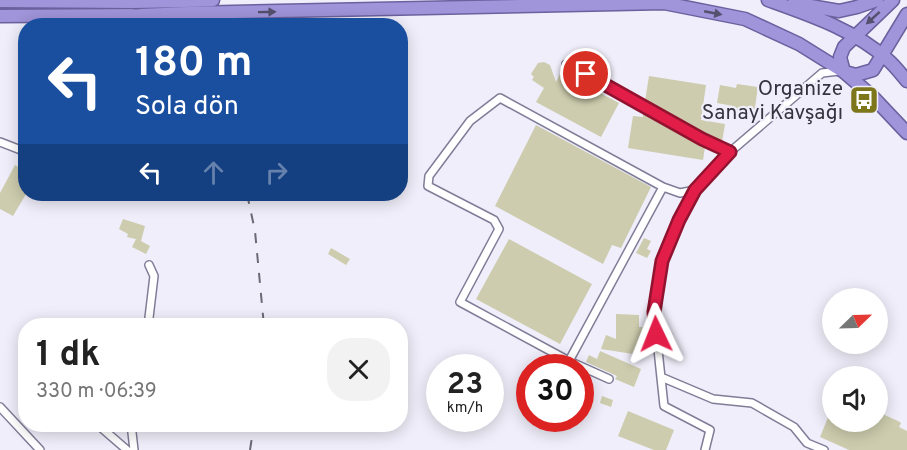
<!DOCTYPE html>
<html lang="tr">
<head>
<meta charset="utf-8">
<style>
	:root { --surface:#fff; --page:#f2f2f2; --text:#222; --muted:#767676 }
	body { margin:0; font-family:Overpass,sans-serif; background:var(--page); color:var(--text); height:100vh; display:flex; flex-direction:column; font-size:22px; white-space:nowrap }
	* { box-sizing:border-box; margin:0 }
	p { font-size:20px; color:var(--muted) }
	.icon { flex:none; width:33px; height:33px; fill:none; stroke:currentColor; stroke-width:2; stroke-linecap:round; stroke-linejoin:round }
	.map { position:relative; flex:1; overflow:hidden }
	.panel { position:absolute; left:18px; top:318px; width:390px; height:114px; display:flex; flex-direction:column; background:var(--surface); border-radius:24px; box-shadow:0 3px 15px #0003 }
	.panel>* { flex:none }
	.hud { position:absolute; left:18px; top:18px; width:390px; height:183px; border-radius:24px; box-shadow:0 3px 15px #0003; background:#1a4fa0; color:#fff; overflow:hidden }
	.needle { width:39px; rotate:67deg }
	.fabs { position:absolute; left:822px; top:288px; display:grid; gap:12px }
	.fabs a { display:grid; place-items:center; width:66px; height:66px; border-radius:50%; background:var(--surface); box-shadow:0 3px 15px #0003; font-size:30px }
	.speed { position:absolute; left:426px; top:354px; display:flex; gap:12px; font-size:30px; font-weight:700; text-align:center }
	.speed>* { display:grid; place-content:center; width:78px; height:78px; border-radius:50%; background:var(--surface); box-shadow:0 3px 15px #0003; line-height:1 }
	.speed small { font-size:15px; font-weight:400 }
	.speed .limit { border:9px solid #d22; background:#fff; color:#111 }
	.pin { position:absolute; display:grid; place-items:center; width:51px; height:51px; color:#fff; margin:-26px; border:3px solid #fff; border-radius:50%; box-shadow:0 2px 6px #0007 }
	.me { position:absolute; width:66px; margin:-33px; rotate:358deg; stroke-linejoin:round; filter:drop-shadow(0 0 4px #0008) }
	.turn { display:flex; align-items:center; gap:21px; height:126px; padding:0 18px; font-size:27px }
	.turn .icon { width:78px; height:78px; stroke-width:2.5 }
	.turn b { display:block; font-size:42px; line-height:51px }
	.lanes { display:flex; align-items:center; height:57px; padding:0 18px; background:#0003; justify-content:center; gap:30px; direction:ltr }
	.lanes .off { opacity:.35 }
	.round { display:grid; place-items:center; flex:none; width:63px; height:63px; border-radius:24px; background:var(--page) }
	.head { display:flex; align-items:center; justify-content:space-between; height:102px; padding:0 18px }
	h1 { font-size:36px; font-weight:700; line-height:45px }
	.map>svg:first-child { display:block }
	.building { fill:#cdccae }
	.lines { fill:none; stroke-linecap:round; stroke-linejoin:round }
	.minor-casing { stroke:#7f7d97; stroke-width:10 }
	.trunk-casing { stroke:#6b619e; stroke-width:15 }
	.minor { stroke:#fff; stroke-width:7 }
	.trunk { stroke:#a094da; stroke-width:12 }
	.rail { stroke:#6b6a75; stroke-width:2; stroke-dasharray:10 10; stroke-linecap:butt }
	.trunk-bridge-casing { stroke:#6b619e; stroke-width:15; stroke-linecap:butt }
	.trunk-bridge { stroke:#a094da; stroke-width:12 }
	.oneway { fill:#54506d }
	.route-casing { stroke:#92132f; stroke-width:15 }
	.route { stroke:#e11d48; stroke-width:10 }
	.labels { text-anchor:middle; stroke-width:4.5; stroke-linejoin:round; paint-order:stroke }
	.poi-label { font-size:21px; fill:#34333e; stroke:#efeefa; text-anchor:end }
</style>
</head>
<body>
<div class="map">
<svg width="907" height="450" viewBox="0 0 907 450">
	<rect width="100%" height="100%" fill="#efeefa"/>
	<!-- building -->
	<path class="building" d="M 544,62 L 550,65 L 556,82 L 561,72 L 619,103 L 601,137 L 536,102 L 544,88 L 532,80 L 534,77 L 531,74 L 538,63 Z
		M 649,76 L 706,85 L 701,120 L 725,124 L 722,142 L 645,101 Z
		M 737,84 L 758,87 L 754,114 L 733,111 L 733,106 L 717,103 L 720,85 L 736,88 Z
		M 643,113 L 705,147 L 703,160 L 628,148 L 633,116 L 643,117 Z
		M 536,125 L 651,187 L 621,248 L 612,245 L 603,264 L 495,206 Z
		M 15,165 L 26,171 L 26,194 L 13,216 L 0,209 L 0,193 Z
		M 123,219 L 145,226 L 141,241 L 150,246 L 146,254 L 132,247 L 136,239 L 127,237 L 128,234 L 119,229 Z
		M 644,238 L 651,241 L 647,249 L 651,251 L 647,258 L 636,253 Z
		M 509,239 L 592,284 L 560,344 L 476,299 Z
		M 331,248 L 350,259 L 346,265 L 328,254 Z
		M 616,314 L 639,315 L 639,327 L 643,327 L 633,354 L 601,349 L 606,335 L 616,339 Z
		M 600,351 L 641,369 L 634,387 L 615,379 L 617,376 L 586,362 L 589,355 L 597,359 Z
		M 602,396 L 613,400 L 611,407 L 600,403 Z
		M 832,408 L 832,422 L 878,422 L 878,412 L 898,421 L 901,423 L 899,427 L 907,431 L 907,450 L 849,450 L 820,437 Z
		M 628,411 L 674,430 L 666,450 L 654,450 L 618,436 Z"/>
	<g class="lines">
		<!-- minor casing -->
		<g class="minor-casing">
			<path id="minor" d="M 566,64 L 702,139 L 730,152
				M 0,142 L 26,152
				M 148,326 L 154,276 L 149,265
				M 569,361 L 460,302 L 499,229 L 494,220 L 428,186 L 429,176 L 470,121 L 500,98 L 663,187 L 680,193 L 695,190
				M 661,377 L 713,399 L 752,403 L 794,427 L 807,443 L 824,450
				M 609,379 L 569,361 L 663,187
				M 0,407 L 40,450
				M 97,424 L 127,450
				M 131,424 L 134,450
				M 705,450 L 710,430 L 664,406 L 654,312 L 662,261 L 679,220 L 695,190 L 730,152 L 822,73 L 839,71"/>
		</g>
		<!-- trunk casing -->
		<g class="trunk-casing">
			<path id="trunk" d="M 768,0 C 810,15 855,30 888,60 C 895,66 901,74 907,81
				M 0,1 L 133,2
				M 186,1 L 213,0
				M 794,3 L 839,11 L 857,7 L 877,0
				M 188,13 L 664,3 L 745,19 L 799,44 L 844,72 L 872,96 L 907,133
				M 0,16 L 141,15
				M 844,72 L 840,57 L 844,47 L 893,0
				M 845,72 L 856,75 L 873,70 L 907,14"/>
		</g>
		<!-- minor -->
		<use href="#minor" class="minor"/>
		<!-- trunk -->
		<use href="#trunk" class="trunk"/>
		<!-- rail -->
		<path class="rail" d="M 168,0 L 180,26
			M 247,194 L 255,231 L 264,326
			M 250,450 L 254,424"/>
		<!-- trunk-bridge casing -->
		<g class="trunk-bridge-casing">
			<path id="trunk-bridge" d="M 133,2 L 186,1
				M 141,15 L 188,13"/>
		</g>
		<!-- trunk-bridge -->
		<use href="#trunk-bridge" class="trunk-bridge"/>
	</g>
	<!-- one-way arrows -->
	<defs><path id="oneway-solid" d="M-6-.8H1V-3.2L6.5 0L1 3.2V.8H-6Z" transform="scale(1.5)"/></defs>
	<g class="oneway">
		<use href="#oneway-solid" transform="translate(267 12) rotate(-1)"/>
		<use href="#oneway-solid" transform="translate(713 13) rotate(11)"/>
		<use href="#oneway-solid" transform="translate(873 18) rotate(138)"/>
	</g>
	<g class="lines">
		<!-- route casing -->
		<g class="route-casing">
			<path id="route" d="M 586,74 L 702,139 L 730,152 L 695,190 L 679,220 L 662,261 L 654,312 L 656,334"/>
		</g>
		<!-- route -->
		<use href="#route" class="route"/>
	</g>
	<!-- icons -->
	<defs>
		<g id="bus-square" transform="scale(1.5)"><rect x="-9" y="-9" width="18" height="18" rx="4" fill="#7d761b" stroke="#efeefa"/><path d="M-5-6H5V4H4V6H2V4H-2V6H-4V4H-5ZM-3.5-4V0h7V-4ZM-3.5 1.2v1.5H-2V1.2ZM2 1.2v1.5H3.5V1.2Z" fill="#fff"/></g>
	</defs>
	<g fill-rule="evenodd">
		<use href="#bus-square" x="864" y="100"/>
	</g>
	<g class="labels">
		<!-- poi labels -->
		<g class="poi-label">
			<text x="843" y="95">Organize<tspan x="843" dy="24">Sanayi Kavşağı</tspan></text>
		</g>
	</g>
</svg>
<div class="fabs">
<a><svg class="needle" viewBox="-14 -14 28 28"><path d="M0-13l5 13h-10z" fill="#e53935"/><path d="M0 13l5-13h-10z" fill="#767676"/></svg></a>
<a><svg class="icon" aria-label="sound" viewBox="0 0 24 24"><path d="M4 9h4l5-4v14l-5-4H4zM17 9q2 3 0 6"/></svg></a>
</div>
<div class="speed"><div>23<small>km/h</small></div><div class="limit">30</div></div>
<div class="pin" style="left:586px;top:74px;background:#d93025"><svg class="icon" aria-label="arrive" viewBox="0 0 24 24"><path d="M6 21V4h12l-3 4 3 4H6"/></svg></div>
<svg class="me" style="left:656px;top:334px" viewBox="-20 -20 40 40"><path d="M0-17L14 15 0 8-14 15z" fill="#e11d48" stroke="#fff" stroke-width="4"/></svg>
<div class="hud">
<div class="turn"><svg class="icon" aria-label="left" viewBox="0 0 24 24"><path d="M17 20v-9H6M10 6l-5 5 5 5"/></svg><div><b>180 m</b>Sola dön</div></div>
<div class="lanes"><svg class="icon" aria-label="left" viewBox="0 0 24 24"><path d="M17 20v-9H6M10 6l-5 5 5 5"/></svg><svg class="icon off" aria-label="ahead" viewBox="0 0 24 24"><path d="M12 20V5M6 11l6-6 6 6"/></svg><svg class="icon off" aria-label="right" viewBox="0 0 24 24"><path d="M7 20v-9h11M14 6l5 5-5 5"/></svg></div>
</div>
<section class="panel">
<div class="head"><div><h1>1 dk</h1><p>330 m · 06:39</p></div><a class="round"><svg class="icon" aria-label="close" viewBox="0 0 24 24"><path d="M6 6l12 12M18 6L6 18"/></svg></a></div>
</section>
</div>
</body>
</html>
